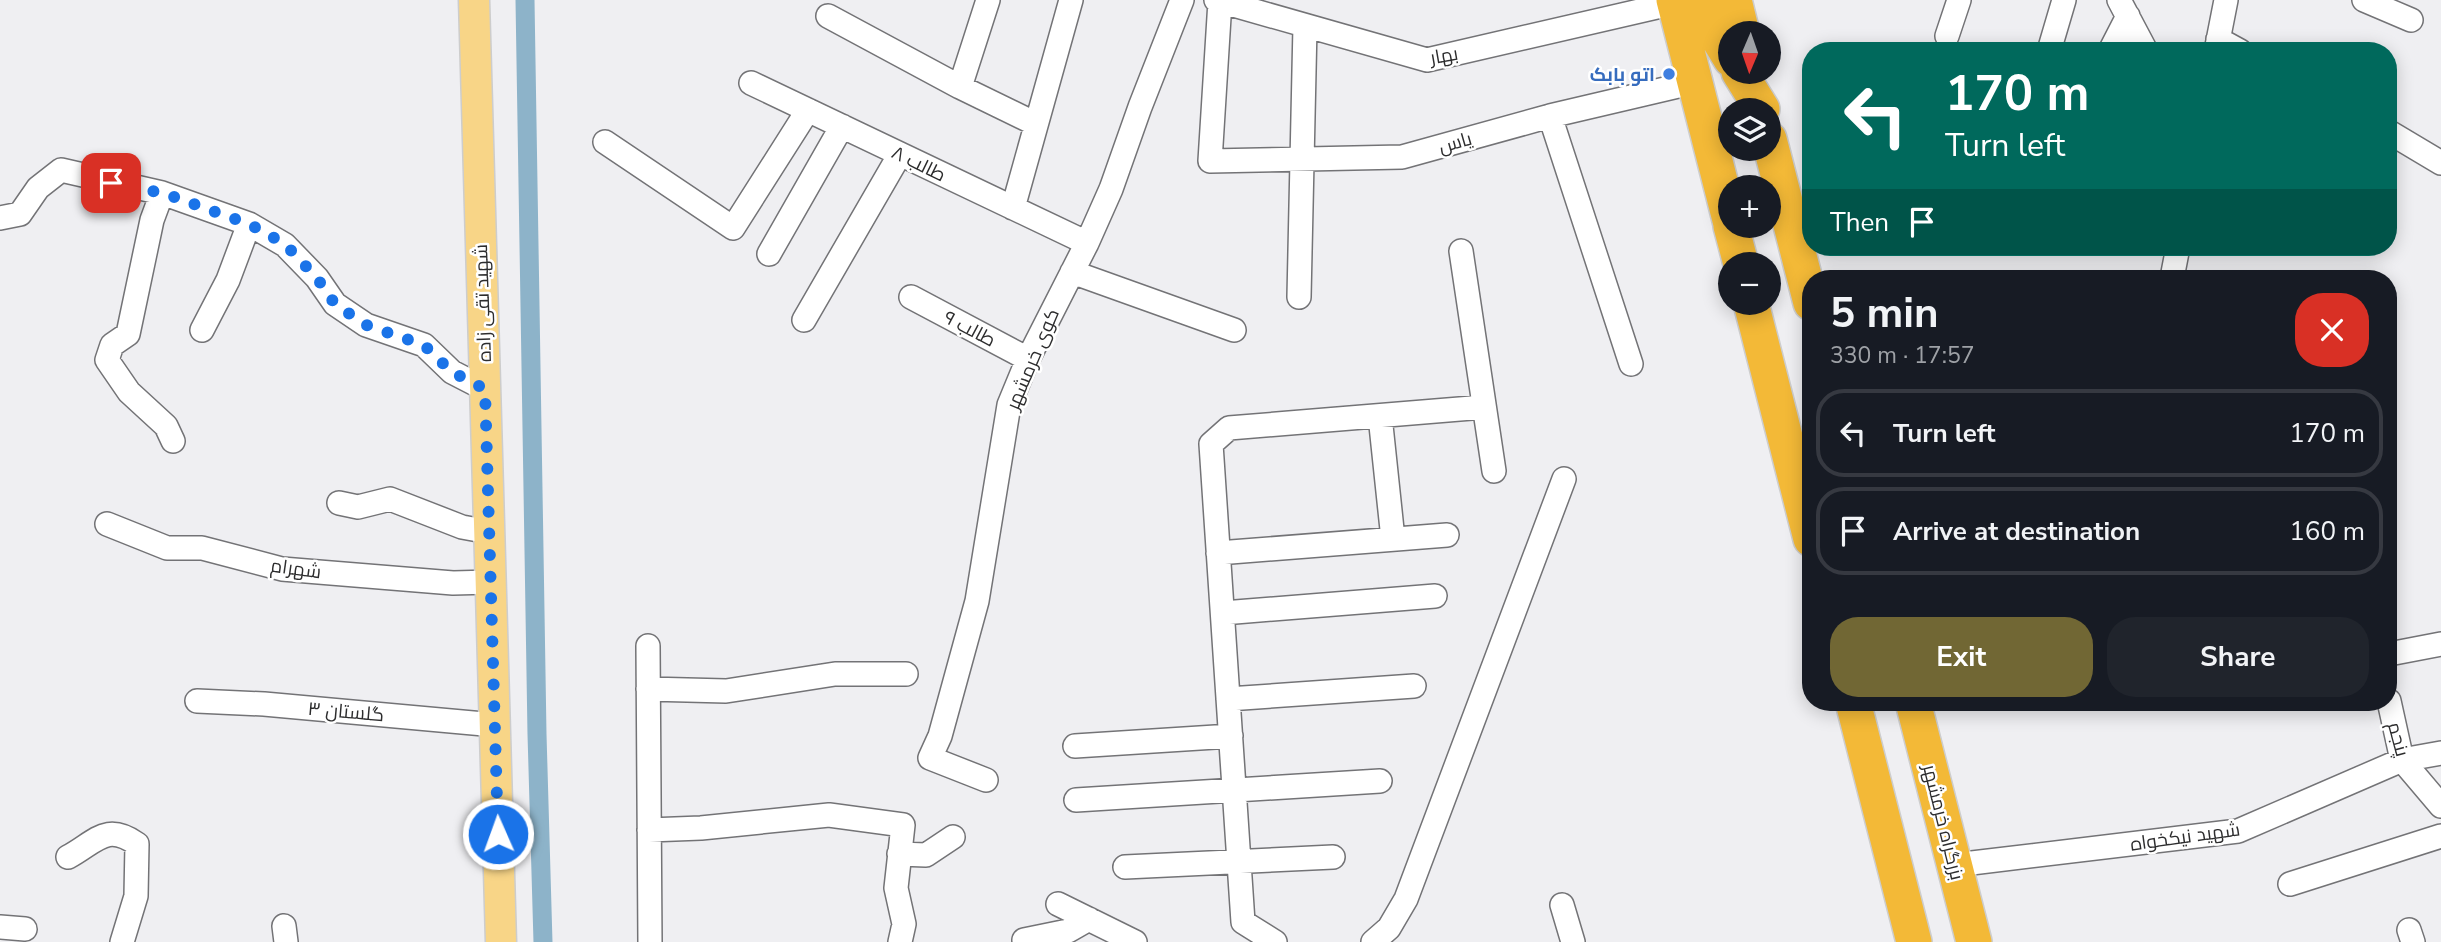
<!DOCTYPE html>
<html lang="en">
<head>
<meta charset="utf-8">
<style>
	:root { --surface:#171b24; --page:#20242c; --text:#f1f3f6; --muted:#9ea1a6; --line:#363941; --accent:#716734 }
	body { margin:0; font-family:"Nunito Sans",Cairo,sans-serif; background:var(--page); color:var(--text); height:100vh; display:flex; flex-direction:column; font-size:26px; white-space:nowrap }
	* { box-sizing:border-box; margin:0 }
	p { font-size:23px; color:var(--muted) }
	.icon { flex:none; width:38px; height:38px; fill:none; stroke:currentColor; stroke-width:2; stroke-linecap:round; stroke-linejoin:round }
	.map { position:relative; flex:1; overflow:hidden }
	.side { position:absolute; left:1802px; top:270px; width:595px; height:441px; display:flex; flex-direction:column; background:var(--surface); border-radius:28px; box-shadow:0 4px 18px #0003 }
	.side>* { flex:none }
	.banner { position:absolute; left:1802px; top:42px; width:595px; height:214px; border-radius:28px; box-shadow:0 4px 18px #0003; background:#00695c; color:#fff; overflow:hidden }
	.needle { width:46px; rotate:182deg }
	.fabs { position:absolute; left:1718px; top:21px; display:grid; gap:14px }
	.fabs a { display:grid; place-items:center; width:63px; height:63px; border-radius:50%; background:var(--surface); box-shadow:0 4px 18px #0003; font-size:35px }
	.pin { position:absolute; display:grid; place-items:center; width:60px; height:60px; color:#fff; margin:-30px; border-radius:14px; box-shadow:0 4px 10px #0006 }
	.me { position:absolute; width:77px; margin:-38px; rotate:358deg; stroke-linejoin:round; filter:drop-shadow(0 0 5px #0008) }
	.turn { display:flex; align-items:center; gap:24px; height:147px; padding:0 28px; font-size:32px }
	.turn .icon { width:91px; height:91px; stroke-width:2.5 }
	.turn b { display:block; font-size:49px; line-height:60px }
	.then { display:flex; align-items:center; height:66px; padding:0 28px; background:#0003; gap:14px; font-size:26px }
	.round { display:grid; place-items:center; flex:none; width:74px; height:74px; border-radius:28px; background:var(--page) }
	.overview { display:flex; align-items:center; justify-content:space-between; height:119px; padding:0 28px }
	h1 { font-size:42px; font-weight:700; line-height:52px }
	.action { display:flex; gap:14px; margin-top:auto; padding:14px 28px }
	.action a { flex:1; height:80px; border-radius:28px; background:var(--accent); color:#fff; font-size:28px; font-weight:700; line-height:80px; text-align:center }
	.action a+a { background:var(--page); color:var(--text) }
	ul { padding:0; list-style:none }
	li { display:flex; align-items:center; gap:21px; height:88px; margin:0 14px 10px; padding:0 14px; border:4px solid var(--line); border-radius:28px }
	li div { flex:1 }
	li b { display:block; font-size:26px }
	li em { font-style:normal }
	.map>svg:first-child { display:block }
	.lines { fill:none; stroke-linecap:round; stroke-linejoin:round }
	.canal { stroke:#8db3c9; stroke-width:19 }
	.minor-casing { stroke:#737376; stroke-width:26 }
	.major-casing { stroke:#cdcdcd; stroke-width:33 }
	.highway-casing { stroke:#cdcdcd; stroke-width:38 }
	.minor { stroke:#fff; stroke-width:23 }
	.major { stroke:#f8d587; stroke-width:30 }
	.highway { stroke:#f3b937; stroke-width:35 }
	.route { stroke:#1a73e8; stroke-width:12; stroke-dasharray:0 21.6 }
	.shop-dot { fill:#3f7fe0; stroke:#fff; stroke-width:2.5 }
	.labels { text-anchor:middle; stroke-width:5; stroke-linejoin:round; paint-order:stroke }
	.street-label { font-size:19px; fill:#2d2d2e; stroke:#fff }
	.shop-label { font-size:19px; font-weight:bold; fill:#366cbe; stroke:#fff; text-anchor:end }
</style>
</head>
<body>
<div class="map">
<svg width="2441" height="942" viewBox="0 0 2441 942">
	<rect width="100%" height="100%" fill="#efeff2"/>
	<g class="lines">
		<!-- canal -->
		<path class="canal" d="M 525,0 L 537,734 L 543,942"/>
		<!-- minor casing -->
		<g class="minor-casing">
			<path id="minor" d="M 1216,0 L 1427,60 L 1674,3
				M 2119,0 L 2146,51
				M 2364,0 L 2411,20
				M 1220,1 L 1210,161 L 1402,157 L 1550,116 L 1695,82
				M 828,16 L 960,87 L 1036,124
				M 1947,36 L 1959,0
				M 2218,39 L 2240,51
				M 2049,51 L 2064,0
				M 2110,51 L 2128,16
				M 2216,51 L 2226,0
				M 751,83 L 1087,243
				M 960,87 L 988,0
				M 1550,116 L 1631,364
				M 2389,132 L 2441,163
				M 605,142 L 733,228 L 808,110
				M 162,193 L 152,220 L 128,334 L 112,345 L 107,360 L 129,392 L 166,426 L 173,441
				M 1013,208 L 1071,0
				M 0,218 L 20,214 L 38,188 L 61,170 L 162,193 L 249,224 L 285,245 L 317,278 L 335,304 L 366,325 L 424,345 L 452,372 L 485,389
				M 1461,251 L 1494,471
				M 769,254 L 842,126
				M 1072,272 L 1234,330
				M 2172,278 L 2178,247
				M 911,297 L 1028,359
				M 1299,297 L 1305,26
				M 804,320 L 900,154
				M 202,330 L 228,280 L 249,224
				M 1380,416 L 1393,539
				M 339,503 L 358,507 L 390,499 L 462,527 L 489,532
				M 107,524 L 167,548 L 202,548 L 282,569 L 453,583 L 491,582
				M 1218,553 L 1447,535
				M 1223,613 L 1435,596
				M 648,646 L 650,942
				M 2389,654 L 2441,644
				M 648,689 L 726,691 L 835,674 L 906,674
				M 1228,699 L 1414,686
				M 197,701 L 264,704 L 495,725
				M 2389,701 L 2402,760 L 2441,806
				M 1075,746 L 1231,736
				M 986,780 L 930,758 L 940,736 L 977,601 L 1009,405 L 1028,359 L 1087,243 L 1111,189 L 1140,107 L 1182,0
				M 1076,800 L 1380,781
				M 649,830 L 701,828 L 829,815 L 903,825 L 896,888 L 904,924 L 900,942
				M 899,854 L 926,855 L 953,837
				M 68,857 C 96,842 106,822 137,844 L 136,896 L 122,942
				M 1955,865 L 2238,831 L 2402,760 L 2441,753
				M 1125,867 L 1333,857
				M 2290,884 L 2441,836
				M 1058,904 L 1135,942
				M 1562,905 L 1573,942
				M 284,926 L 286,942
				M 0,927 L 25,929
				M 2409,930 L 2413,942
				M 1025,942 L 1024,940 L 1068,931 L 1089,919
				M 1275,942 L 1243,922 L 1211,444 L 1229,428 L 1484,407
				M 1373,942 L 1389,928 L 1406,899 L 1564,479"/>
		</g>
		<!-- major casing -->
		<g class="major-casing">
			<path id="major" d="M 474,0 L 501,942"/>
		</g>
		<!-- highway casing -->
		<g class="highway-casing">
			<path id="highway" d="M 1674,0 L 1731,224
				M 1701,0 L 1707,20 L 1731,59
				M 1734,0 L 1742,33
				M 1739,72 L 1762,109
				M 1769,139 L 1811,303
				M 1731,226 L 1741,264
				M 1751,303 L 1811,539
				M 1853,702 L 1914,942
				M 1913,702 L 1974,942"/>
		</g>
		<!-- minor -->
		<use href="#minor" class="minor"/>
		<!-- major -->
		<use href="#major" class="major"/>
		<!-- highway -->
		<use href="#highway" class="highway"/>
	</g>
	<g class="lines">
		<!-- route -->
		<path class="route" d="M 111,183 L 163,193 L 249,224 L 285,244 L 317,278 L 335,304 L 366,325 L 424,345 L 452,372 L 485,389 L 498,834"/>
	</g>
	<!-- markers -->
	<circle class="shop-dot" cx="1669" cy="74" r="7"/>
	<g class="labels">
		<!-- street labels -->
		<g class="street-label">
			<text transform="translate(1444 55) rotate(-10)" y="7">بهار</text>
			<text transform="translate(1455 142) rotate(-16)" y="7">یاس</text>
			<text transform="translate(919 163) rotate(26)" y="7">طالب ۸</text>
			<text transform="translate(482 303) rotate(-92)" y="7">شهید تقی زاده</text>
			<text transform="translate(970 328) rotate(28)" y="7">طالب ۹</text>
			<text transform="translate(1032 359) rotate(-67)" y="7">کوی خرمشهر</text>
			<text transform="translate(296 568) rotate(8)" y="7">شهرام</text>
			<text transform="translate(346 711) rotate(5)" y="7">گلستان ۳</text>
			<text transform="translate(2399 739) rotate(75)" y="7">پنجم</text>
			<text transform="translate(1944 822) rotate(76)" y="7">بزرگراه خرمشهر</text>
			<text transform="translate(2185 836) rotate(-8)" y="7">شهید نیکخواه</text>
		</g>
		<!-- shop labels -->
		<g class="shop-label">
			<text x="1655" y="81">اتو بابک</text>
		</g>
	</g>
</svg>
<div class="fabs">
<a><svg class="needle" viewBox="-14 -14 28 28"><path d="M0-13l5 13h-10z" fill="#e53935"/><path d="M0 13l5-13h-10z" fill="#9ea1a6"/></svg></a>
<a><svg class="icon" aria-label="layers" viewBox="0 0 24 24"><path d="M12 4l9 5-9 5-9-5zM3 14l9 5 9-5"/></svg></a>
<a>+</a>
<a>−</a>
</div>
<div class="pin" style="left:111px;top:183px;background:#d93025"><svg class="icon" aria-label="arrive" viewBox="0 0 24 24"><path d="M6 21V4h12l-3 4 3 4H6"/></svg></div>
<svg class="me" style="left:498px;top:834px" viewBox="-20 -20 40 40"><circle r="17" fill="#1a73e8" stroke="#fff" stroke-width="3"/><path d="M0-11L8 9 0 5-8 9z" fill="#fff"/></svg>
<div class="banner">
<div class="turn"><svg class="icon" aria-label="left" viewBox="0 0 24 24"><path d="M17 20v-9H6M10 6l-5 5 5 5"/></svg><div><b>170 m</b>Turn left</div></div>
<div class="then">Then<svg class="icon" aria-label="arrive" viewBox="0 0 24 24"><path d="M6 21V4h12l-3 4 3 4H6"/></svg></div>
</div>
<section class="side">
<div class="overview"><div><h1>5 min</h1><p>330 m · 17:57</p></div><a class="round" style="background:#d93025;color:#fff"><svg class="icon" aria-label="close" viewBox="0 0 24 24"><path d="M6 6l12 12M18 6L6 18"/></svg></a></div>
<ul>
<li><svg class="icon" aria-label="left" viewBox="0 0 24 24"><path d="M17 20v-9H6M10 6l-5 5 5 5"/></svg><div><b>Turn left</b></div><em>170 m</em></li>
<li><svg class="icon" aria-label="arrive" viewBox="0 0 24 24"><path d="M6 21V4h12l-3 4 3 4H6"/></svg><div><b>Arrive at destination</b></div><em>160 m</em></li>
</ul>
<div class="action"><a>Exit</a><a>Share</a></div>
</section>
</div>
</body>
</html>
